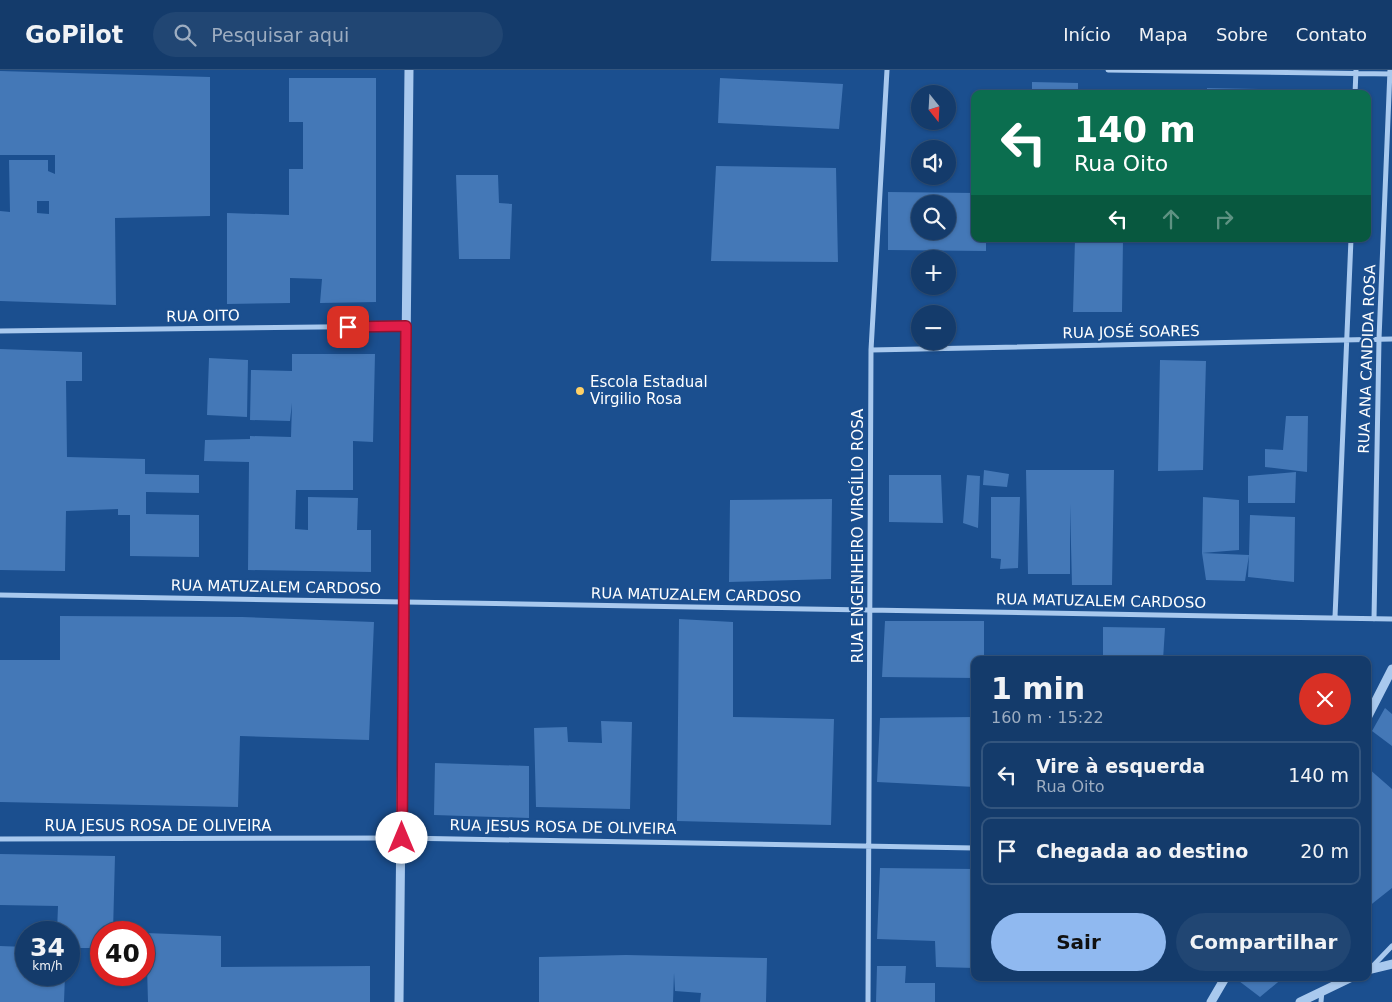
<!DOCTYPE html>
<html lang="pt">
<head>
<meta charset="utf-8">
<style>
	:root { --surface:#143b6b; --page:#214673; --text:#f1f3f6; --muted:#9dadc1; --line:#33557e; --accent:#90b9f0 }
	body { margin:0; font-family:"DejaVu Sans",sans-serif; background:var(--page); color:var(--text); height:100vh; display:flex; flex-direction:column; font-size:19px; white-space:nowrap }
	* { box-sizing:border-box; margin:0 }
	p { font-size:16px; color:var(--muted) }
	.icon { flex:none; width:28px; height:28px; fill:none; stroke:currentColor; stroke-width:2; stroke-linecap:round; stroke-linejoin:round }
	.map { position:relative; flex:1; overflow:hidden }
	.side { position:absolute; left:971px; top:586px; width:400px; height:325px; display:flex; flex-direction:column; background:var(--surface); border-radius:10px; box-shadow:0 1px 4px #0004,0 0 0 1px var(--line) }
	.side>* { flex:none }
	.top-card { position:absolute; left:971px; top:20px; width:400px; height:152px; border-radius:10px; box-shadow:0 1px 4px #0004,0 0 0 1px var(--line); background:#0b6e4f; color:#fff; overflow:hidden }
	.needle { width:32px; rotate:162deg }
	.fabs { position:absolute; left:911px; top:15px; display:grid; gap:10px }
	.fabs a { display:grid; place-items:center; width:45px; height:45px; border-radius:50%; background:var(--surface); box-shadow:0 1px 4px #0004,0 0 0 1px var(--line); font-size:25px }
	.speed { position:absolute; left:15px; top:851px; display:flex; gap:10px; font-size:25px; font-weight:700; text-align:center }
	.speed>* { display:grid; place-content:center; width:65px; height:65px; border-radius:50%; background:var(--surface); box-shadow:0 1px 4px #0004,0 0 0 1px var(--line); line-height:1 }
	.speed small { font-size:12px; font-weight:400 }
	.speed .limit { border:8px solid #d22; background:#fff; color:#111 }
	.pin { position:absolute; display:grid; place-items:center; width:42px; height:42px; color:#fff; margin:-21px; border-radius:10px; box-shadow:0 2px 8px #0006 }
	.me { position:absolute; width:55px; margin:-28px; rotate:0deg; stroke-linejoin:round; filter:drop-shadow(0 0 4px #0008) }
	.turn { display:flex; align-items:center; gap:18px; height:105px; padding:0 20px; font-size:22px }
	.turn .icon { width:65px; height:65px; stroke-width:2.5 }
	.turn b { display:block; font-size:35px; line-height:42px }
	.lanes { display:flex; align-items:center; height:48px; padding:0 20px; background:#0003; justify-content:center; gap:25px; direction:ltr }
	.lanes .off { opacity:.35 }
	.round { display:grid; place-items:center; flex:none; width:52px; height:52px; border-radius:26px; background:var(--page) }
	.headline { display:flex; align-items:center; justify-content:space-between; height:85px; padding:0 20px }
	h1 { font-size:30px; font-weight:800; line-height:38px }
	.primary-button { display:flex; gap:10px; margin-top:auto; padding:10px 20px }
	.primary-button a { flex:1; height:58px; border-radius:30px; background:var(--accent); color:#111; font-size:20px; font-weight:800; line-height:58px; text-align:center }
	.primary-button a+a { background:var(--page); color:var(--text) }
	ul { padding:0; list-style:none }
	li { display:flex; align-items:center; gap:15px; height:68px; margin:0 10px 8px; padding:0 10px; border:2px solid var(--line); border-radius:10px }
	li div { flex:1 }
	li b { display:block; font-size:19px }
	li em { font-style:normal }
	header { display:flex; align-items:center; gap:30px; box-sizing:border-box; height:70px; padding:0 25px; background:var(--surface); border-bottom:1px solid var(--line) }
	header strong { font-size:24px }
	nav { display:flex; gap:28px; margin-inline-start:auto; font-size:18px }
	.search { width:350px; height:45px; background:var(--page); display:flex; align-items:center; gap:12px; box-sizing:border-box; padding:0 18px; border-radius:28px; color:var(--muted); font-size:19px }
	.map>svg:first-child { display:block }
	.building { fill:#4478b7; fill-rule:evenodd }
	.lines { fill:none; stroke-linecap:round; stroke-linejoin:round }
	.minor { stroke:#a9c9ee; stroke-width:5 }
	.tertiary { stroke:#a9c9ee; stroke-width:9 }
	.route-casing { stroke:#92132f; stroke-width:12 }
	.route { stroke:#e11d48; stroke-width:9 }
	.poi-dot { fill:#ffd166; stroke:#1b4f8f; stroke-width:2 }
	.labels { text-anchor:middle; stroke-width:4.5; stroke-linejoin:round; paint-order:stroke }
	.street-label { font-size:15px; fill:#fff; stroke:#1b4f8f }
	.poi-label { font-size:15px; fill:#fff; stroke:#1b4f8f; text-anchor:start }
</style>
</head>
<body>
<header>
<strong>GoPilot</strong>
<div class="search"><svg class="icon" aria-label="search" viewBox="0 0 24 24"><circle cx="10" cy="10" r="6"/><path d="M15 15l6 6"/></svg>Pesquisar aqui</div>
<nav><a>Início</a><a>Mapa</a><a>Sobre</a><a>Contato</a></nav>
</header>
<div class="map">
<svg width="1392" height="932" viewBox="0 0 1392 932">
	<rect width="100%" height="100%" fill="#1b4f8f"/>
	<!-- building -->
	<path class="building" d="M 0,1 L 210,7 L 210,146 L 115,148 L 116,235 L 0,231 L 0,141 L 10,142 L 9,90 L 48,90 L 48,101 L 55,104 L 55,85 L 0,85 ZM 37,131 L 49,131 L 49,144 L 37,143 Z
		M 289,8 L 376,8 L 376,232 L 320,233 L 322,209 L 290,208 L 290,233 L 227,234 L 227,143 L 289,145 L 289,99 L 303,99 L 303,52 L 289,52 Z
		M 720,8 L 843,14 L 839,59 L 718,53 Z
		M 1032,12 L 1078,13 L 1078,24 L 1032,24 Z
		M 1207,18 L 1313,20 L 1313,24 L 1207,24 Z
		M 716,96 L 836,98 L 838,192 L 711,191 Z
		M 456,105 L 498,105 L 499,133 L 512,134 L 510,189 L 459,189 Z
		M 888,122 L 975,123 L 975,169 L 986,169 L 986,181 L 888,180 ZM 920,134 L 948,134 L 948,161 L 920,161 Z
		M 1075,169 L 1123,169 L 1122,242 L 1073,242 Z
		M 0,279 L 82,282 L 82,311 L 66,311 L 67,387 L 145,389 L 145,404 L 199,405 L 199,423 L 146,422 L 146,444 L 199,445 L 199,487 L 130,486 L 130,445 L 118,445 L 118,439 L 66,441 L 65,501 L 0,500 Z
		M 292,284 L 375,284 L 373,372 L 353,371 L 353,420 L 296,420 L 295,459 L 308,460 L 308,427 L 358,428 L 357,460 L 371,460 L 371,502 L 248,500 L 249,392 L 204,391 L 205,370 L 250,369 L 250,366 L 291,367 L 292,333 L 290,351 L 250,350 L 251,300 L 292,301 Z
		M 209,288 L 248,290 L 247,347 L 207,345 Z
		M 1160,290 L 1206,291 L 1203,400 L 1158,401 Z
		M 1286,346 L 1308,346 L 1307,402 L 1265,397 L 1265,379 L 1283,380 Z
		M 984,400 L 1009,404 L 1007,417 L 983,415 Z
		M 1026,400 L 1114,400 L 1112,515 L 1072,515 L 1070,434 L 1070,504 L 1028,504 Z
		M 1296,402 L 1295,433 L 1248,433 L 1248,406 Z
		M 889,405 L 941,405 L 943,453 L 889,452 Z
		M 967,405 L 980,406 L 978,458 L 963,453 Z
		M 991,427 L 1020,427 L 1018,498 L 1000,499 L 1001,489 L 991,488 Z
		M 1203,427 L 1239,430 L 1239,480 L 1202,483 L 1249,485 L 1250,445 L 1295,447 L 1294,512 L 1248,507 L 1249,485 L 1245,511 L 1206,510 L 1202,483 Z
		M 832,429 L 831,509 L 729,512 L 730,430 Z
		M 60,546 L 242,547 L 374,552 L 369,670 L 240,666 L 238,737 L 0,732 L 0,590 L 60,590 Z
		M 679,549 L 733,552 L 733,647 L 834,649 L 831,755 L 677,751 Z
		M 885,551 L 984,551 L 984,590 L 975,590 L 975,608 L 882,607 Z
		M 1103,557 L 1165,558 L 1163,590 L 1103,590 Z
		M 1385,638 L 1392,644 L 1392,676 L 1372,661 Z
		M 975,647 L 975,717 L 877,712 L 880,648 Z
		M 601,651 L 632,652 L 630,739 L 536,737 L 534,658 L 567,657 L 568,672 L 602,673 Z
		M 435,693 L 529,696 L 529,748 L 434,745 Z
		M 1368,698 L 1392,719 L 1392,818 L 1368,837 L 1368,773 L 1372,775 L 1368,772 Z
		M 0,784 L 115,786 L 113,862 L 101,862 L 101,878 L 69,878 L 69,862 L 57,862 L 58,836 L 0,835 Z
		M 880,798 L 975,799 L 975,898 L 936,897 L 935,871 L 877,869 Z
		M 146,863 L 221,866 L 221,897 L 370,896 L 370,932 L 148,932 Z
		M 0,876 L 26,877 L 26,905 L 65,905 L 64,932 L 0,932 Z
		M 626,885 L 767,888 L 766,932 L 700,932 L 701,923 L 675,921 L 674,903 L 673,932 L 539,932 L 539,887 Z
		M 877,896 L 906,896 L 905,913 L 935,913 L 935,932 L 876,932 Z
		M 1235,908 L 1283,908 L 1260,927 Z"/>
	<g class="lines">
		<!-- minor -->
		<path class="minor" d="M 1108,0 L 1392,4
			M 1355,24 L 1356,0
			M 0,261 L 406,256
			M 871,280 L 1392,269
			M 0,525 L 1392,549
			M 1335,547 L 1351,169
			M 1374,549 L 1379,269 L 1390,0
			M 0,769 L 402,768 L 975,778
			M 1370,899 L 1392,876
			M 868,932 L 871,280 L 887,0
			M 1321,932 L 1322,920"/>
		<!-- tertiary -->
		<path class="tertiary" d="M 1368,646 L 1392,599
			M 1368,900 L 1392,894
			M 399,932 L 409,0
			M 1211,932 L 1225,908
			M 1300,932 L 1350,908"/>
	</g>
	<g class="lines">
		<!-- route casing -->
		<g class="route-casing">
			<path id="route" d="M 348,257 L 406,256 L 402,768"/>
		</g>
		<!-- route -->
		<use href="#route" class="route"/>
	</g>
	<!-- markers -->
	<circle class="poi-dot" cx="580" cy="321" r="5"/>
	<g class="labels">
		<!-- street labels -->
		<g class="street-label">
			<text transform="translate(203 246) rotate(-1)" y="5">RUA OITO</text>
			<text transform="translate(1131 262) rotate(-1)" y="5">RUA JOSÉ SOARES</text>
			<text transform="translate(1367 289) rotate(-88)" y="5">RUA ANA CANDIDA ROSA</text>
			<text transform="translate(858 466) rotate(-90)" y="5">RUA ENGENHEIRO VIRGÍLIO ROSA</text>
			<text transform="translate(276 517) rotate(1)" y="5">RUA MATUZALEM CARDOSO</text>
			<text transform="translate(696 525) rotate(1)" y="5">RUA MATUZALEM CARDOSO</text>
			<text transform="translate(1101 531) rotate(1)" y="5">RUA MATUZALEM CARDOSO</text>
			<text x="158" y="761">RUA JESUS ROSA DE OLIVEIRA</text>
			<text transform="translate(563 757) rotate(1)" y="5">RUA JESUS ROSA DE OLIVEIRA</text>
		</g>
		<!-- poi labels -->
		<g class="poi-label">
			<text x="590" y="317">Escola Estadual<tspan x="590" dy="17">Virgilio Rosa</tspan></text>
		</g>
	</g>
</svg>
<div class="fabs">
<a><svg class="needle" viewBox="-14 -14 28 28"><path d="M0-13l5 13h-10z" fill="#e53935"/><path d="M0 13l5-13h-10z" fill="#9dadc1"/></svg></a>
<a><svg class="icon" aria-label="sound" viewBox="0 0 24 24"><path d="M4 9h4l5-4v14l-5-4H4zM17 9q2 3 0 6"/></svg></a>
<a><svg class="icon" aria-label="search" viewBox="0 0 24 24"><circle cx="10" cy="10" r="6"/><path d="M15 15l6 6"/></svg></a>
<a>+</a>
<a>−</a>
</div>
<div class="speed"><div>34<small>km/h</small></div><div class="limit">40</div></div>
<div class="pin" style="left:348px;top:257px;background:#d93025"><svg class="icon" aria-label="arrive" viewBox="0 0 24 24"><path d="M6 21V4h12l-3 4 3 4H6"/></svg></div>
<svg class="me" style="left:402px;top:768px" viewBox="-20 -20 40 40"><circle r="19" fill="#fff"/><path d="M0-13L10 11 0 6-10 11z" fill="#e11d48"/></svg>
<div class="top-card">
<div class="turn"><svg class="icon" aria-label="left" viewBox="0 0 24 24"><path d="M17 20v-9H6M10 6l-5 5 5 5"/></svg><div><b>140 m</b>Rua Oito</div></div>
<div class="lanes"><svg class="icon" aria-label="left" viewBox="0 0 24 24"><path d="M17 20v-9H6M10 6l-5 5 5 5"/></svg><svg class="icon off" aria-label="ahead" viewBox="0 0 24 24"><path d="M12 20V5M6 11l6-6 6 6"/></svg><svg class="icon off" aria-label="right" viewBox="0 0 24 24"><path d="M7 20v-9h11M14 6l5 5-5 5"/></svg></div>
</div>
<section class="side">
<div class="headline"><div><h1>1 min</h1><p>160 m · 15:22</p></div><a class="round" style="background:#d93025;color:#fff"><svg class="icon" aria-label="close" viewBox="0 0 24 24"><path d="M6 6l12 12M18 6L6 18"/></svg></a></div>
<ul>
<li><svg class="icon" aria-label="left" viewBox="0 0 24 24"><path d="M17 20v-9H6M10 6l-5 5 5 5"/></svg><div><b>Vire à esquerda</b><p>Rua Oito</p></div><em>140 m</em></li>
<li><svg class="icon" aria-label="arrive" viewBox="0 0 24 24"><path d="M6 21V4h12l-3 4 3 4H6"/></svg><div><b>Chegada ao destino</b></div><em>20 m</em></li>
</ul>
<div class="primary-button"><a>Sair</a><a>Compartilhar</a></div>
</section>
</div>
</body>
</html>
